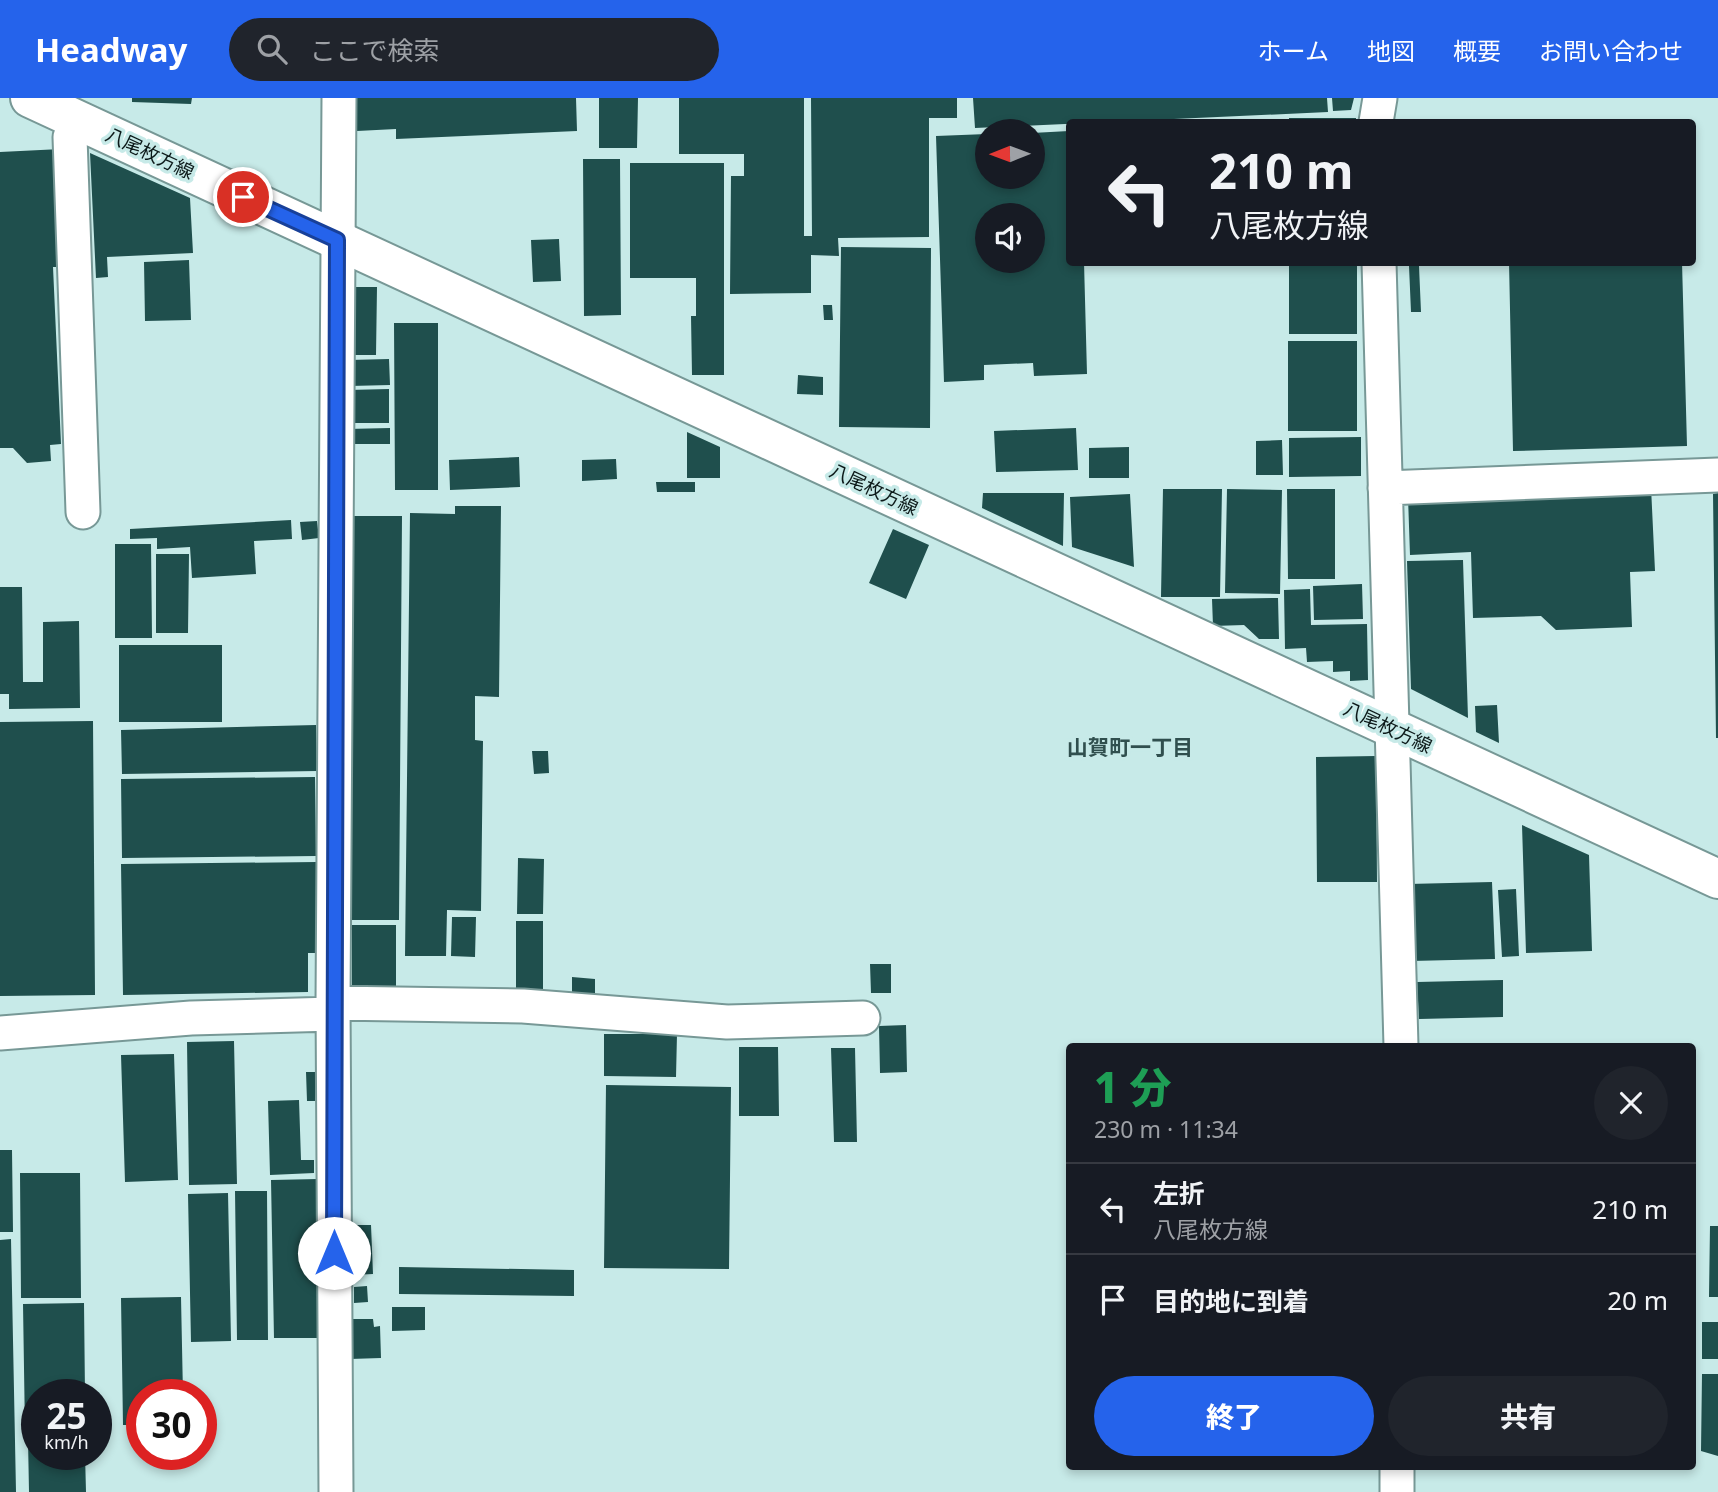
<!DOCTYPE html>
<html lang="ja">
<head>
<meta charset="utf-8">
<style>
	:root { --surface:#171b24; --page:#20242c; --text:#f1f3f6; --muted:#9ea1a6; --line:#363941; --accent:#2563eb }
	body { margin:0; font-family:"Noto Sans","Noto Sans JP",sans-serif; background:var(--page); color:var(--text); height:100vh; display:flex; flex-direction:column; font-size:26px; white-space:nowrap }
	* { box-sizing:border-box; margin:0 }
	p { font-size:23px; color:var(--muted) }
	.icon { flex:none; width:38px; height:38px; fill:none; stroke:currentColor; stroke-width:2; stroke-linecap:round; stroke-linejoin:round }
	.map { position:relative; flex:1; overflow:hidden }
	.details { position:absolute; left:1066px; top:945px; width:630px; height:427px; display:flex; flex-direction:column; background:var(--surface); border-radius:7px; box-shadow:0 4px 10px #0003 }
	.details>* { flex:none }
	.guide { position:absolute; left:1066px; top:21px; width:630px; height:147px; border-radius:7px; box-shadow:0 4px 10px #0003; background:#171b24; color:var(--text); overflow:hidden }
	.needle { width:46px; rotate:269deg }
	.buttons { position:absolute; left:975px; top:21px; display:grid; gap:14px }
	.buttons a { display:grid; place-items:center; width:70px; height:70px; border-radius:50%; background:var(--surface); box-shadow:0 4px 10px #0003; font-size:35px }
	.speed { position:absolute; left:21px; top:1281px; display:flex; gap:14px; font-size:35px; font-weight:700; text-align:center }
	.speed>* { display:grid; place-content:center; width:91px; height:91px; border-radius:50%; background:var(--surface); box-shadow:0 4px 10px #0003; line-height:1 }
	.speed small { font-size:18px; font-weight:400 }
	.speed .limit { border:10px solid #d22; background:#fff; color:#111 }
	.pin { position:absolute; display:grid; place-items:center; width:60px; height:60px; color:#fff; margin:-30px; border:4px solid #fff; border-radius:50%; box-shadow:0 2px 7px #0007 }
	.me { position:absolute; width:77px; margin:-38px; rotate:0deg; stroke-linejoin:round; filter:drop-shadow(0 0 5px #0008) }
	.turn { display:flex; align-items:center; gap:24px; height:147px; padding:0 28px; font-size:32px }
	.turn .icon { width:91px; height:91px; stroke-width:2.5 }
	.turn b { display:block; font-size:49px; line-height:60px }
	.round { display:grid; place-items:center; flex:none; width:74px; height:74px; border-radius:37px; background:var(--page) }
	.overview { display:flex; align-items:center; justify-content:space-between; height:119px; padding:0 28px }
	h1 { font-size:42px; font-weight:800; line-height:52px; color:#1e9e55 }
	.action { display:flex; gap:14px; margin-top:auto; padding:14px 28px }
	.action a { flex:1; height:80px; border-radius:42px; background:var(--accent); color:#fff; font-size:28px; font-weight:800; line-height:80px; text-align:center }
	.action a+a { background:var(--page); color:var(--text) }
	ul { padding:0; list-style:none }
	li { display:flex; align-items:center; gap:21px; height:91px; padding:0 28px; border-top:2px solid var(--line) }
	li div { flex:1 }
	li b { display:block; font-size:26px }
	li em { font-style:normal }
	header { display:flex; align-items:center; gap:42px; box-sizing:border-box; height:98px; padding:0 35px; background:var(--accent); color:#fff }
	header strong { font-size:33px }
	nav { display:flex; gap:38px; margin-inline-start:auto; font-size:24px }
	.search { width:490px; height:63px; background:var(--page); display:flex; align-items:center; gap:18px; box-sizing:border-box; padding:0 24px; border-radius:38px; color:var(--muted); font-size:26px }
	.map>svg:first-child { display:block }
	.building { fill:#1f4f4d; fill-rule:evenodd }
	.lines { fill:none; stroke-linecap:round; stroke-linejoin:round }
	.minor-casing { stroke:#779896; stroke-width:37 }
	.major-casing { stroke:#779896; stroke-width:42 }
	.minor { stroke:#fff; stroke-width:33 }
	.major { stroke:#fff; stroke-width:38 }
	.route-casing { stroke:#184099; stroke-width:18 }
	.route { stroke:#2563eb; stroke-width:12 }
	.labels { text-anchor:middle; stroke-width:7; stroke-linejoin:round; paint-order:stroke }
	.street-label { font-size:19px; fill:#0c1919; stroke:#c7eae8 }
	.neighbourhood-label { font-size:21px; font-weight:bold; fill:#304f4e; stroke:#c7eae8 }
</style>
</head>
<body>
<header>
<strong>Headway</strong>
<div class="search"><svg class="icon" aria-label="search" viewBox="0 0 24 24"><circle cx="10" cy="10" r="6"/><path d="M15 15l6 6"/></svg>ここで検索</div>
<nav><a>ホーム</a><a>地図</a><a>概要</a><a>お問い合わせ</a></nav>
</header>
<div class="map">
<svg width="1718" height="1394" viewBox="0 0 1718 1394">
	<rect width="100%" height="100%" fill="#c7eae8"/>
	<!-- building -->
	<path class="building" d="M 132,0 L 192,0 L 191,6 L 132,4 Z
		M 356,0 L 576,0 L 577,33 L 396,41 L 396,31 L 357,33 Z
		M 599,0 L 638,0 L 637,50 L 599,50 Z
		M 679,0 L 804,0 L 804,138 L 812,138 L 811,0 L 957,0 L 957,20 L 929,20 L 929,139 L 838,140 L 839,158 L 811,157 L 811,195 L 730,196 L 731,78 L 744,78 L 744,56 L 679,56 Z
		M 973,0 L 1327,0 L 1328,14 L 975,30 Z
		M 1332,0 L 1354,0 L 1351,12 L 1333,13 Z
		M 1289,20 L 1356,20 L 1356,24 L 1289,24 Z
		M 1069,33 L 1069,164 L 1084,164 L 1087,276 L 1034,278 L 1033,265 L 984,267 L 984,282 L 944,284 L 936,38 L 987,36 L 987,79 L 1032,79 L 1032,35 ZM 987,117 L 1032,117 L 1032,163 L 987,163 Z
		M 61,51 L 67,169 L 53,169 L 61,346 L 50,347 L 51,363 L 27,365 L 13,350 L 0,350 L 0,54 Z
		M 90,55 L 190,100 L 193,155 L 107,159 L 108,179 L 96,180 Z
		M 583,61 L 620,61 L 621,217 L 584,218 Z
		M 630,65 L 724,65 L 724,277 L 692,277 L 691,218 L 696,218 L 696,180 L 630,180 Z
		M 559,141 L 561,183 L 533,184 L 531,142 Z
		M 841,149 L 931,150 L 930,330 L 839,329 Z
		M 189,162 L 191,222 L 145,223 L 144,164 Z
		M 1289,164 L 1357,164 L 1357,236 L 1289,236 Z
		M 1509,164 L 1682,164 L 1687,348 L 1513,353 Z
		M 1409,168 L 1419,168 L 1421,214 L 1411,214 Z
		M 349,189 L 377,189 L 376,257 L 349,257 Z
		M 823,207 L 832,207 L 833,222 L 824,222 Z
		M 394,225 L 438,225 L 438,392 L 395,392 Z
		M 1288,243 L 1357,243 L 1357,333 L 1288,333 Z
		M 389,261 L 390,287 L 350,288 L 349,262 Z
		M 798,277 L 823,279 L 823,297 L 797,296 Z
		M 389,291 L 389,325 L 348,325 L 348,292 Z
		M 390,330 L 390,346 L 347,346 L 347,331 Z
		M 1076,330 L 1078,372 L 996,374 L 994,333 Z
		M 687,334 L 720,349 L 720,380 L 687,380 Z
		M 1361,339 L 1361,378 L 1289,379 L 1289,340 Z
		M 1282,342 L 1283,377 L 1256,377 L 1256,343 Z
		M 1129,349 L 1129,380 L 1089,380 L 1089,350 Z
		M 519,359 L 520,389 L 450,392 L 449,362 Z
		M 616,361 L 617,381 L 582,383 L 582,362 Z
		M 656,384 L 695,384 L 695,394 L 657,394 Z
		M 1651,389 L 1655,473 L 1630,474 L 1632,529 L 1556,532 L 1541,518 L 1473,520 L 1471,454 L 1410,457 L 1408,399 Z
		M 1163,391 L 1222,391 L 1220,499 L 1161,499 Z
		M 1227,391 L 1282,392 L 1280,496 L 1225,495 Z
		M 1287,391 L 1335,391 L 1335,481 L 1288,481 Z
		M 983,395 L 1064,395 L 1063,448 L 982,410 Z
		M 1718,395 L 1718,640 L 1716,640 L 1713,396 Z
		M 1130,396 L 1134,469 L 1072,449 L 1070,399 Z
		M 455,408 L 501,408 L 499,599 L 475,598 L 475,642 L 483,643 L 481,813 L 447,812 L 446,858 L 405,858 L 410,415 L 455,416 Z
		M 352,418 L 402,418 L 399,822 L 349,822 Z
		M 291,422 L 292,441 L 254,443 L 256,476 L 192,480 L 190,449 L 157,451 L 157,440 L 130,441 L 130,431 Z
		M 317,423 L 319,440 L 302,442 L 300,424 Z
		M 893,431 L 929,447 L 906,501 L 869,485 Z
		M 115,446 L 151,446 L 152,540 L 115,540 Z
		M 156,456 L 189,456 L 188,535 L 156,535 Z
		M 1463,462 L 1468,620 L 1411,591 L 1407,463 Z
		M 1362,486 L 1363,521 L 1314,522 L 1313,488 Z
		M 0,489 L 22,489 L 23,584 L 43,584 L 43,524 L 79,523 L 80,610 L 9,611 L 9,596 L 0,596 Z
		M 1310,491 L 1311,527 L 1367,526 L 1368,582 L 1350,583 L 1350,573 L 1333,574 L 1333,563 L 1307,564 L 1306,550 L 1285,551 L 1284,492 Z
		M 1278,500 L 1279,541 L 1259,541 L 1244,527 L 1213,528 L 1212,501 Z
		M 119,547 L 222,547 L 222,624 L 119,624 Z
		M 1497,607 L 1499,645 L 1476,634 L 1475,608 Z
		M 93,623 L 95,897 L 0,898 L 0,624 Z
		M 316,627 L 317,673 L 122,676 L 121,632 Z
		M 532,653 L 548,653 L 549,675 L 534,676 Z
		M 1376,658 L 1377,784 L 1317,784 L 1316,659 Z
		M 315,679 L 316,758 L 122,760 L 121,681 Z
		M 1522,727 L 1589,757 L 1592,853 L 1526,855 Z
		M 518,760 L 544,761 L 543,816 L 517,816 Z
		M 317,764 L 319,855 L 308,855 L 308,894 L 123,897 L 121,766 Z
		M 1492,784 L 1495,861 L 1411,863 L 1408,786 Z
		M 1516,791 L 1519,858 L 1502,859 L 1498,792 Z
		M 452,819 L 476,819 L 475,859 L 451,858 Z
		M 516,823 L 543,823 L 543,891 L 516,891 Z
		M 352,827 L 396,827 L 396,889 L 352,888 Z
		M 870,866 L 891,866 L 891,895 L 871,895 Z
		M 572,879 L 595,881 L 595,898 L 572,898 Z
		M 1503,882 L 1503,919 L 1419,921 L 1417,884 Z
		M 906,927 L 907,974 L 880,975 L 879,928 Z
		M 604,936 L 677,936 L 676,979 L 604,978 Z
		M 234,943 L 237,1086 L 189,1087 L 187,944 Z
		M 739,949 L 778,949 L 779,1018 L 739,1018 Z
		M 831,950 L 855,950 L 857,1044 L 834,1044 Z
		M 174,956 L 178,1082 L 125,1084 L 121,957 Z
		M 306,974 L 316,974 L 315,1003 L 307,1003 Z
		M 606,987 L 731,989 L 729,1171 L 604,1170 Z
		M 299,1002 L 301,1062 L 314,1062 L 314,1075 L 270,1077 L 268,1003 Z
		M 0,1052 L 12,1052 L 13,1134 L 0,1134 Z
		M 20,1075 L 80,1075 L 81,1200 L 21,1200 Z
		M 318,1081 L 319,1240 L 274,1240 L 271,1082 Z
		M 235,1093 L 267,1093 L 268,1242 L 237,1242 Z
		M 228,1095 L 231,1243 L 191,1244 L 188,1096 Z
		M 350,1127 L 371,1127 L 373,1176 L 352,1177 Z
		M 1710,1128 L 1718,1128 L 1718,1199 L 1709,1199 Z
		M 11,1141 L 16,1394 L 0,1394 L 0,1142 Z
		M 399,1169 L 574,1172 L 574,1198 L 399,1196 Z
		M 367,1188 L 368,1204 L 354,1205 L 354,1189 Z
		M 181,1199 L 183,1297 L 142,1297 L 142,1327 L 123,1327 L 121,1200 Z
		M 84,1205 L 85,1297 L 37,1297 L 37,1334 L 25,1334 L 23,1206 Z
		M 392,1209 L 425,1209 L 425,1232 L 392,1233 Z
		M 349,1221 L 373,1221 L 374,1229 L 380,1228 L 381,1260 L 350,1261 Z
		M 1702,1224 L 1718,1224 L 1718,1261 L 1702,1261 Z
		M 1702,1276 L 1718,1276 L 1718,1358 L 1701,1353 Z
		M 28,1341 L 37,1341 L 37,1356 L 85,1356 L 86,1394 L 29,1394 Z
		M 1628,1368 L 1663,1368 L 1660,1372 L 1628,1372 Z"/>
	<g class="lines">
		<!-- minor casing -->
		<g class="minor-casing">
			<path id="minor" d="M 77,22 L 70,39 L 83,414
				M 1376,24 L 1380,0
				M 1379,164 L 1401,948
				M 1385,390 L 1718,377
				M 333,905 L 523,908 L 727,924 L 863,920
				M 0,935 L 191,920 L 333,916
				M 336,1394 L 333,905 L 339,0
				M 1397,1394 L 1397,1368"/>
		</g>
		<!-- major casing -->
		<g class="major-casing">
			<path id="major" d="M 30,0 L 1718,781"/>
		</g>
		<!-- minor -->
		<use href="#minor" class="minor"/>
		<!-- major -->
		<use href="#major" class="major"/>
	</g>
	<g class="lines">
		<!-- route casing -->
		<g class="route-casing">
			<path id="route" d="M 243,99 L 337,142 L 334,1155"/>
		</g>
		<!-- route -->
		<use href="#route" class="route"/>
	</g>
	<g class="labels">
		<!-- street labels -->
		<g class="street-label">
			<text transform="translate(150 55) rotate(25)" y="7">八尾枚方線</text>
			<text transform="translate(874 391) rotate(25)" y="7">八尾枚方線</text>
			<text transform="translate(1388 629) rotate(25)" y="7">八尾枚方線</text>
		</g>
		<!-- neighbourhood labels -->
		<g class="neighbourhood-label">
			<text x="1130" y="657">山賀町一丁目</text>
		</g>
	</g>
</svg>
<div class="buttons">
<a><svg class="needle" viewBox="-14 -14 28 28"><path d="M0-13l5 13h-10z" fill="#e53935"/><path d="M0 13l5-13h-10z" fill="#9ea1a6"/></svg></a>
<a><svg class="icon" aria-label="sound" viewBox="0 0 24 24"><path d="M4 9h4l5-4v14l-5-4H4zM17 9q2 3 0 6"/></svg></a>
</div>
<div class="speed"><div>25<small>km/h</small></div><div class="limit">30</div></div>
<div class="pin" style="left:243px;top:99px;background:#d93025"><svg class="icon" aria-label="arrive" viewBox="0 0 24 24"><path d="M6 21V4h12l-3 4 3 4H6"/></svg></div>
<svg class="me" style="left:334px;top:1155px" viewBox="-20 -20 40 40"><circle r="19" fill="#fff"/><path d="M0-13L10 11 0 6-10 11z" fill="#2563eb"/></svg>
<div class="guide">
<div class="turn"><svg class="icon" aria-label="left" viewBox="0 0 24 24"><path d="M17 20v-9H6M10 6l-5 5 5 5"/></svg><div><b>210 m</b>八尾枚方線</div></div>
</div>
<section class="details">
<div class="overview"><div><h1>1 分</h1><p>230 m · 11:34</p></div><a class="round"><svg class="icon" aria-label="close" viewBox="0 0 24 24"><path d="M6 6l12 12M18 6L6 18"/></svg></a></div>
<ul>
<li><svg class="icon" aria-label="left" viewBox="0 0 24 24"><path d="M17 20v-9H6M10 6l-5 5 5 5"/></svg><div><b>左折</b><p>八尾枚方線</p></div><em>210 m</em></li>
<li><svg class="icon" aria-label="arrive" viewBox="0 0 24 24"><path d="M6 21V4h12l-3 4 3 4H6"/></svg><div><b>目的地に到着</b></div><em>20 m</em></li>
</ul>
<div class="action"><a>終了</a><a>共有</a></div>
</section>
</div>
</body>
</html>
